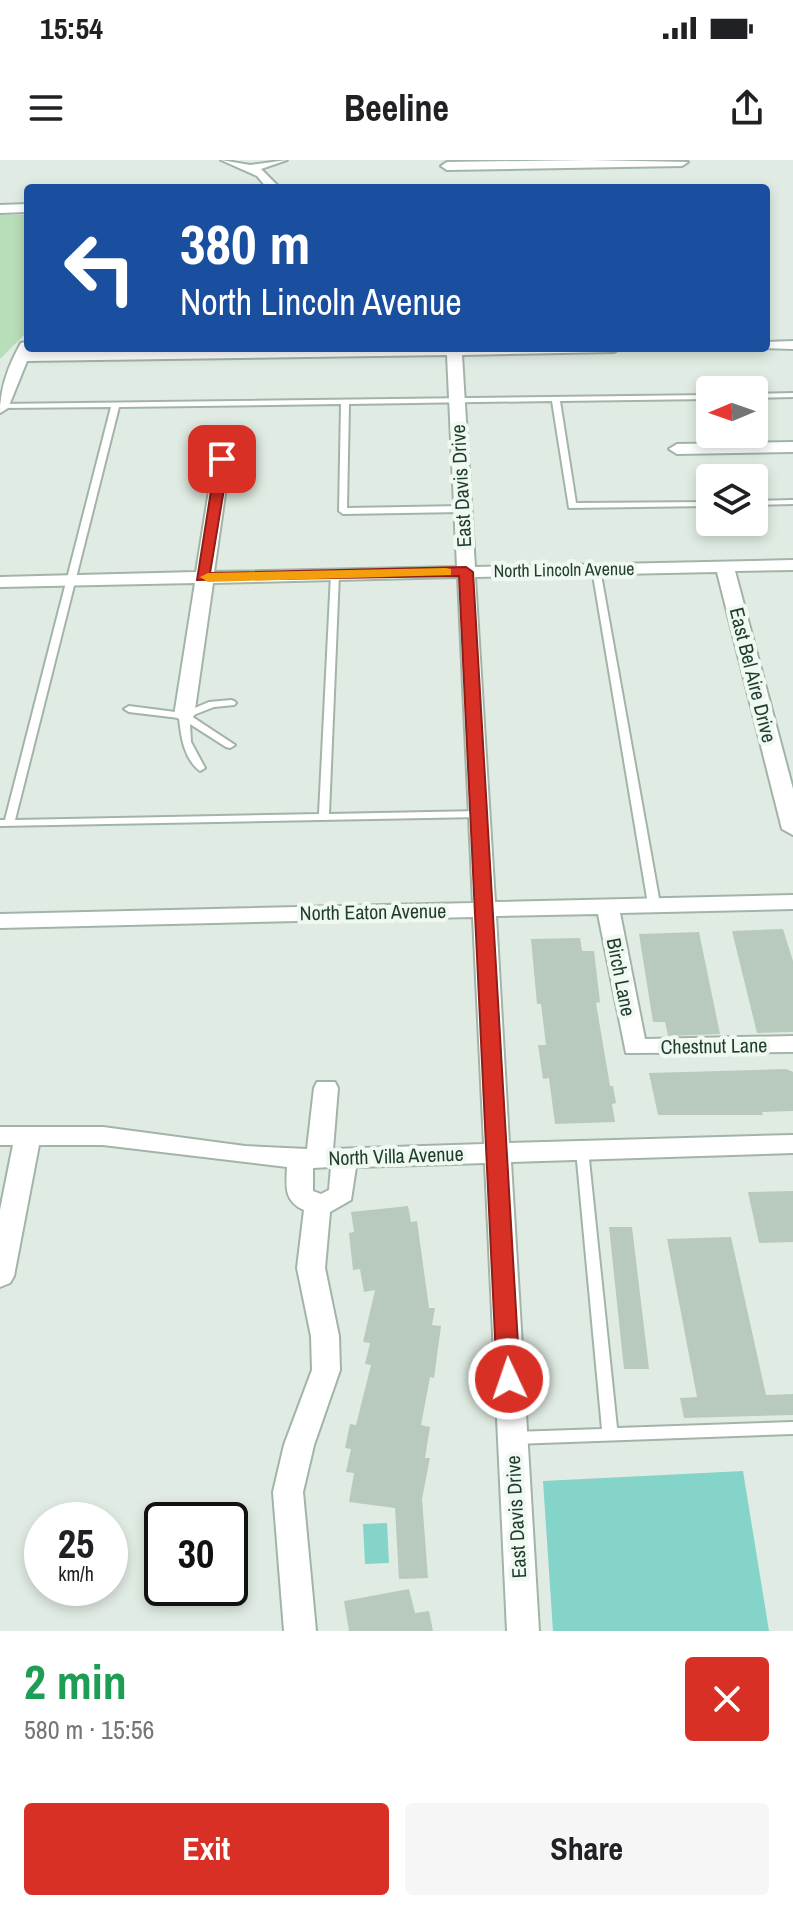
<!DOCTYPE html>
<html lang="en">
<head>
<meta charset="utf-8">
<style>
	:root { --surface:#fff; --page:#f6f6f6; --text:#202124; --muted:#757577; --accent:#d93025 }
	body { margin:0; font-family:"Archivo Narrow",sans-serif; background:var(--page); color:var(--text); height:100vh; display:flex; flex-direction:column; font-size:30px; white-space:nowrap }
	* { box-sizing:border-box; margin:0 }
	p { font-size:26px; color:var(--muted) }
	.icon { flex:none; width:44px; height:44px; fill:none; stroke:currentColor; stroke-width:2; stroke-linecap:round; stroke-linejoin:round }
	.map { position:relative; height:1471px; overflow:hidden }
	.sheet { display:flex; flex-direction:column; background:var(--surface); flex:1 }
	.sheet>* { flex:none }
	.top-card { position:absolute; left:24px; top:24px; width:746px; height:168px; border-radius:8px; box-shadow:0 4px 12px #0003; background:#1a4fa0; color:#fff; overflow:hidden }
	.needle { width:52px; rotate:268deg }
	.fabs { position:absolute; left:696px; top:216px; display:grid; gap:16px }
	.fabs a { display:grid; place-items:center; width:72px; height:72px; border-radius:8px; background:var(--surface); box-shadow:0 4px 12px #0003; font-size:40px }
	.speed { position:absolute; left:24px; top:1342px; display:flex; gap:16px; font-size:40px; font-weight:700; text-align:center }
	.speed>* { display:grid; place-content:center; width:104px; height:104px; border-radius:50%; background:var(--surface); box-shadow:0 4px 12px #0003; line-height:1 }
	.speed small { font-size:20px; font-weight:400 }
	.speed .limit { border:4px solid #111; border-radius:12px; background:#fff; color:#111 }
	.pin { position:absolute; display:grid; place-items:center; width:68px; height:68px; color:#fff; margin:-34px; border-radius:16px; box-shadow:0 4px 12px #0006 }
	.me { position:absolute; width:88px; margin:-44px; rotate:357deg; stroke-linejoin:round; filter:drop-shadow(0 0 6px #0008) }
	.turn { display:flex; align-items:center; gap:28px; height:168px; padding:0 24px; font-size:36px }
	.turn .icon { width:104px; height:104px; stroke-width:2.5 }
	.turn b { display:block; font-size:56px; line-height:68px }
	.round { display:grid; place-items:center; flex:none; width:84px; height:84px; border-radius:8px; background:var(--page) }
	.headline { display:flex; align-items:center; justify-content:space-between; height:136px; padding:0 24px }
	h1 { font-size:48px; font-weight:800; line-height:60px; color:#1e9e55 }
	.button { display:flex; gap:16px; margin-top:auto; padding:16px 24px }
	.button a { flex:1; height:92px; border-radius:8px; background:var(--accent); color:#fff; font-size:32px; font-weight:800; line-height:92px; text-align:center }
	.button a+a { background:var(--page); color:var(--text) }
	.status { display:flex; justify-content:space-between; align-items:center; height:56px; padding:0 40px; background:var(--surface); direction:ltr }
	.status svg { height:22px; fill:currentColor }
	header { display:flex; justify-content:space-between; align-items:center; height:104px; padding:0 24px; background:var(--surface); font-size:36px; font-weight:800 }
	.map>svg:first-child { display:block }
	.green { fill:#b8deb7 }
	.water { fill:#84d4c9 }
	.building { fill:#b8c9bd }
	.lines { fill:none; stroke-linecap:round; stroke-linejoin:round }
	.service-casing { stroke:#a2b4a8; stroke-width:4 }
	.minor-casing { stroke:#a2b4a8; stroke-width:4 }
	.service { fill:#fff; fill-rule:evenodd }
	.minor { fill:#fff; fill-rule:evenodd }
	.route { fill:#d93025; stroke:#8d1f18; stroke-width:2 }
	.slow { fill:#f59e0b }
	.labels { text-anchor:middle; stroke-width:8; stroke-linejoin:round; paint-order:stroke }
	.far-street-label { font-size:18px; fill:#1f3d2c; stroke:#f0f8f2 }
	.street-label { font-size:20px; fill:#1f3d2c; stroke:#f0f8f2 }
</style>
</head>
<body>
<div class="status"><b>15:54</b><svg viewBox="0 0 49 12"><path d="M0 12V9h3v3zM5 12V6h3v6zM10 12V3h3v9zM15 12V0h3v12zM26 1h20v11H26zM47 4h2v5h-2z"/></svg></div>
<header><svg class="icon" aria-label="menu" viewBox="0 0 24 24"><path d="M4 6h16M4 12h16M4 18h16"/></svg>Beeline<svg class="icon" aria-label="share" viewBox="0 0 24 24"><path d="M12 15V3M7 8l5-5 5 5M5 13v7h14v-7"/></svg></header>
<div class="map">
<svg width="793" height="1471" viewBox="0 0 793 1471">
	<rect width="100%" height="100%" fill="#e0ece3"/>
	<!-- green -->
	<path class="green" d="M 0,55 L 28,55 L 28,171 L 0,199 Z"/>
	<!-- water -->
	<path class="water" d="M 743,1311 L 769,1471 L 553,1471 L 543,1321 Z
		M 387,1363 L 389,1403 L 365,1404 L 363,1364 Z"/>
	<!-- building -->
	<path class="building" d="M 783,769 L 793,801 L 793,872 L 757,873 L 732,771 Z
		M 699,772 L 720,874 L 668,876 L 665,862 L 653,862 L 639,774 Z
		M 580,778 L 582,791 L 594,791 L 600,842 L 596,843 L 610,926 L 613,926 L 616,943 L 612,944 L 615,962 L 555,964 L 549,918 L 543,919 L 538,885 L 546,885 L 541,844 L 537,844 L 531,779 Z
		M 786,909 L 793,912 L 793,951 L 762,952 L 763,955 L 658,955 L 649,913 Z
		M 793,1031 L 793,1082 L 759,1083 L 748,1032 Z
		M 408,1046 L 411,1062 L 417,1061 L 429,1148 L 435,1148 L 432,1165 L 441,1166 L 434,1218 L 430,1217 L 421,1265 L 430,1267 L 425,1298 L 430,1298 L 422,1339 L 428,1418 L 399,1419 L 395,1348 L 349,1342 L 354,1313 L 346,1312 L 351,1289 L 345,1288 L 350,1264 L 356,1265 L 371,1205 L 365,1204 L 370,1183 L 363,1182 L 375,1130 L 364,1132 L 360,1109 L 353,1110 L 349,1073 L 354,1072 L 351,1052 Z
		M 609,1067 L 632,1067 L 649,1209 L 624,1209 Z
		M 731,1077 L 766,1235 L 793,1234 L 793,1255 L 684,1258 L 680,1238 L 697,1237 L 667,1079 Z
		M 409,1429 L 415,1453 L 429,1451 L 433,1471 L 349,1471 L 344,1441 Z"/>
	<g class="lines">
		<!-- service casing -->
		<g class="service-casing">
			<path id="service" d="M 793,233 L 793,237 L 754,238 L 754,234 Z
				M 710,235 L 710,239 L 560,241 L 576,343 L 710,342 L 710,346 L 569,348 L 552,241 L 349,244 L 347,348 L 462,346 L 466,349 L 462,352 L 343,354 L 339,351 L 341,244 L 119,247 L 15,660 L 319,654 L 331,414 L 335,411 L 339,414 L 329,654 L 480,651 L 485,654 L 480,657 L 0,666 L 0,660 L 5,660 L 111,247 L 0,248 L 0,244 Z
				M 793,340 L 793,344 L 754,345 L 754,341 Z
				M 596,406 L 600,409 L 660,744 L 654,747 L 648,744 L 592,409 Z
				M 231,540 L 234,541 L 236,543 L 234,545 L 214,547 L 191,556 L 235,585 L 230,588 L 226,587 L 190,564 L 191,582 L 205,608 L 200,611 C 184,599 181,577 179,558 L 129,552 L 124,549 L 129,546 L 183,553 L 209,542 Z
				M 582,985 L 587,987 L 588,990 L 617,1268 L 793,1262 L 793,1274 L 514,1284 L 509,1282 L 507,1278 L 509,1274 L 514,1272 L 602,1269 L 576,990 L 577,987 Z"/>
		</g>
		<!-- minor casing -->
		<g class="minor-casing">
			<path id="minor" d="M 221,0 L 250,5 L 287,0 L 261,9 L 280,28 L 267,28 L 257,16 Z
				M 588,0 L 688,2 L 682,6 L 447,10 L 441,6 L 447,2 Z
				M 28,44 L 28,52 L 0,53 L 0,45 Z
				M 793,181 L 793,189 L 760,188 L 766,188 L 766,182 Z
				M 26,182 L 28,188 L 32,188 L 31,192 L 621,188 L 614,192 L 462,195 L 475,407 L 793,400 L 793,410 L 735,411 L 793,629 L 793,675 L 782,669 L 717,412 L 475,417 L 495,742 L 793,735 L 793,749 L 620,753 L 645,879 L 793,876 L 793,892 L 626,893 L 598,754 L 496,756 L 509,983 L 793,975 L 793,993 L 511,1002 L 539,1471 L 507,1471 L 485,1003 L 356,1007 L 351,1040 L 330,1052 L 325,1108 L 339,1176 L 340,1210 L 314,1285 L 303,1332 L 316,1471 L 284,1471 L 273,1332 L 284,1285 L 312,1210 L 311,1176 L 297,1108 L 304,1050 C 284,1041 286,1027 287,1007 L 103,985 L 39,985 L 14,1116 L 10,1123 L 0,1127 L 0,1050 L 13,985 L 0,985 L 0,967 L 103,967 L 245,986 L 307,989 L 314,928 L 317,922 L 335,922 L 338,928 L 333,989 L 484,984 L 473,757 L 0,768 L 0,754 L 473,743 L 458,417 L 213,423 L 194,556 L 184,562 L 174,556 L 195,423 L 0,427 L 0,417 L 196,412 L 214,299 L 222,294 L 230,299 L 214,412 L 457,407 L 447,195 L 27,201 L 8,248 L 0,253 C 0,227 9,204 21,183 ZM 331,1007 L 329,1030 L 321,1034 L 313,1031 L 313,1008 Z
				M 793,282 L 793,292 L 677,294 L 669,289 L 677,284 Z"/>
		</g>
		<!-- service -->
		<use href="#service" class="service"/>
		<!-- minor -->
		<use href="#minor" class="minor"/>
	</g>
	<!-- route -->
	<path class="route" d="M 222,295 L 229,299 L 210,413 L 466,407 L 473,412 L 520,1219 L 517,1226 L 509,1229 L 500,1226 L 497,1219 L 459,416 L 197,420 L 216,299 Z"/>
	<!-- slow -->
	<path class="slow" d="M 446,408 L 451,409 L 451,415 L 208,422 L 200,417 L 208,413 Z"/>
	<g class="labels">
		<!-- far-street labels -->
		<g class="far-street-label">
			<text transform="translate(564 410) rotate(-1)" y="6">North Lincoln Avenue</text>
		</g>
		<!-- street labels -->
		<g class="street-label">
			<text transform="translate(461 326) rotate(-93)" y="7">East Davis Drive</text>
			<text transform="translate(753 515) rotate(76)" y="7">East Bel Aire Drive</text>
			<text transform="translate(373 752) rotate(-1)" y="7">North Eaton Avenue</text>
			<text transform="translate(621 817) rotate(79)" y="7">Birch Lane</text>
			<text transform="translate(714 886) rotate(-1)" y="7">Chestnut Lane</text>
			<text transform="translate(396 996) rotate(-2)" y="7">North Villa Avenue</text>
			<text transform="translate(516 1357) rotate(-93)" y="7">East Davis Drive</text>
		</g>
	</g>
</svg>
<div class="fabs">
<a><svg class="needle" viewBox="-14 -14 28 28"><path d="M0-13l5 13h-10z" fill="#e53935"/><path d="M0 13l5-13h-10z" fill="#757577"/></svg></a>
<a><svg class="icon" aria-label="layers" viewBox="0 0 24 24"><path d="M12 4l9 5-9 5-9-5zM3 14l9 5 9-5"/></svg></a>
</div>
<div class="speed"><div>25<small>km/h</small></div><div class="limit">30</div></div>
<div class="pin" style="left:222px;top:299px;background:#d93025"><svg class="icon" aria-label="arrive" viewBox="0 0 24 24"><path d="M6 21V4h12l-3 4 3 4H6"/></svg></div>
<svg class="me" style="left:509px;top:1219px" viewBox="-20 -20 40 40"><circle r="17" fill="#d93025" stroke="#fff" stroke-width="3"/><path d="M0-11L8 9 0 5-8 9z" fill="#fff"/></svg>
<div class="top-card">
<div class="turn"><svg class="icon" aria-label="left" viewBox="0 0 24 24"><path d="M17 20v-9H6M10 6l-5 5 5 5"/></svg><div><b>380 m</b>North Lincoln Avenue</div></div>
</div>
</div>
<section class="sheet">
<div class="headline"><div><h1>2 min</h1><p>580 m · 15:56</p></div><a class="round" style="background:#d93025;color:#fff"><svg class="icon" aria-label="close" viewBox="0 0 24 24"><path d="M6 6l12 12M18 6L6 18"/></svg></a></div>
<div class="button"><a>Exit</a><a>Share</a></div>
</section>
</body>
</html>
